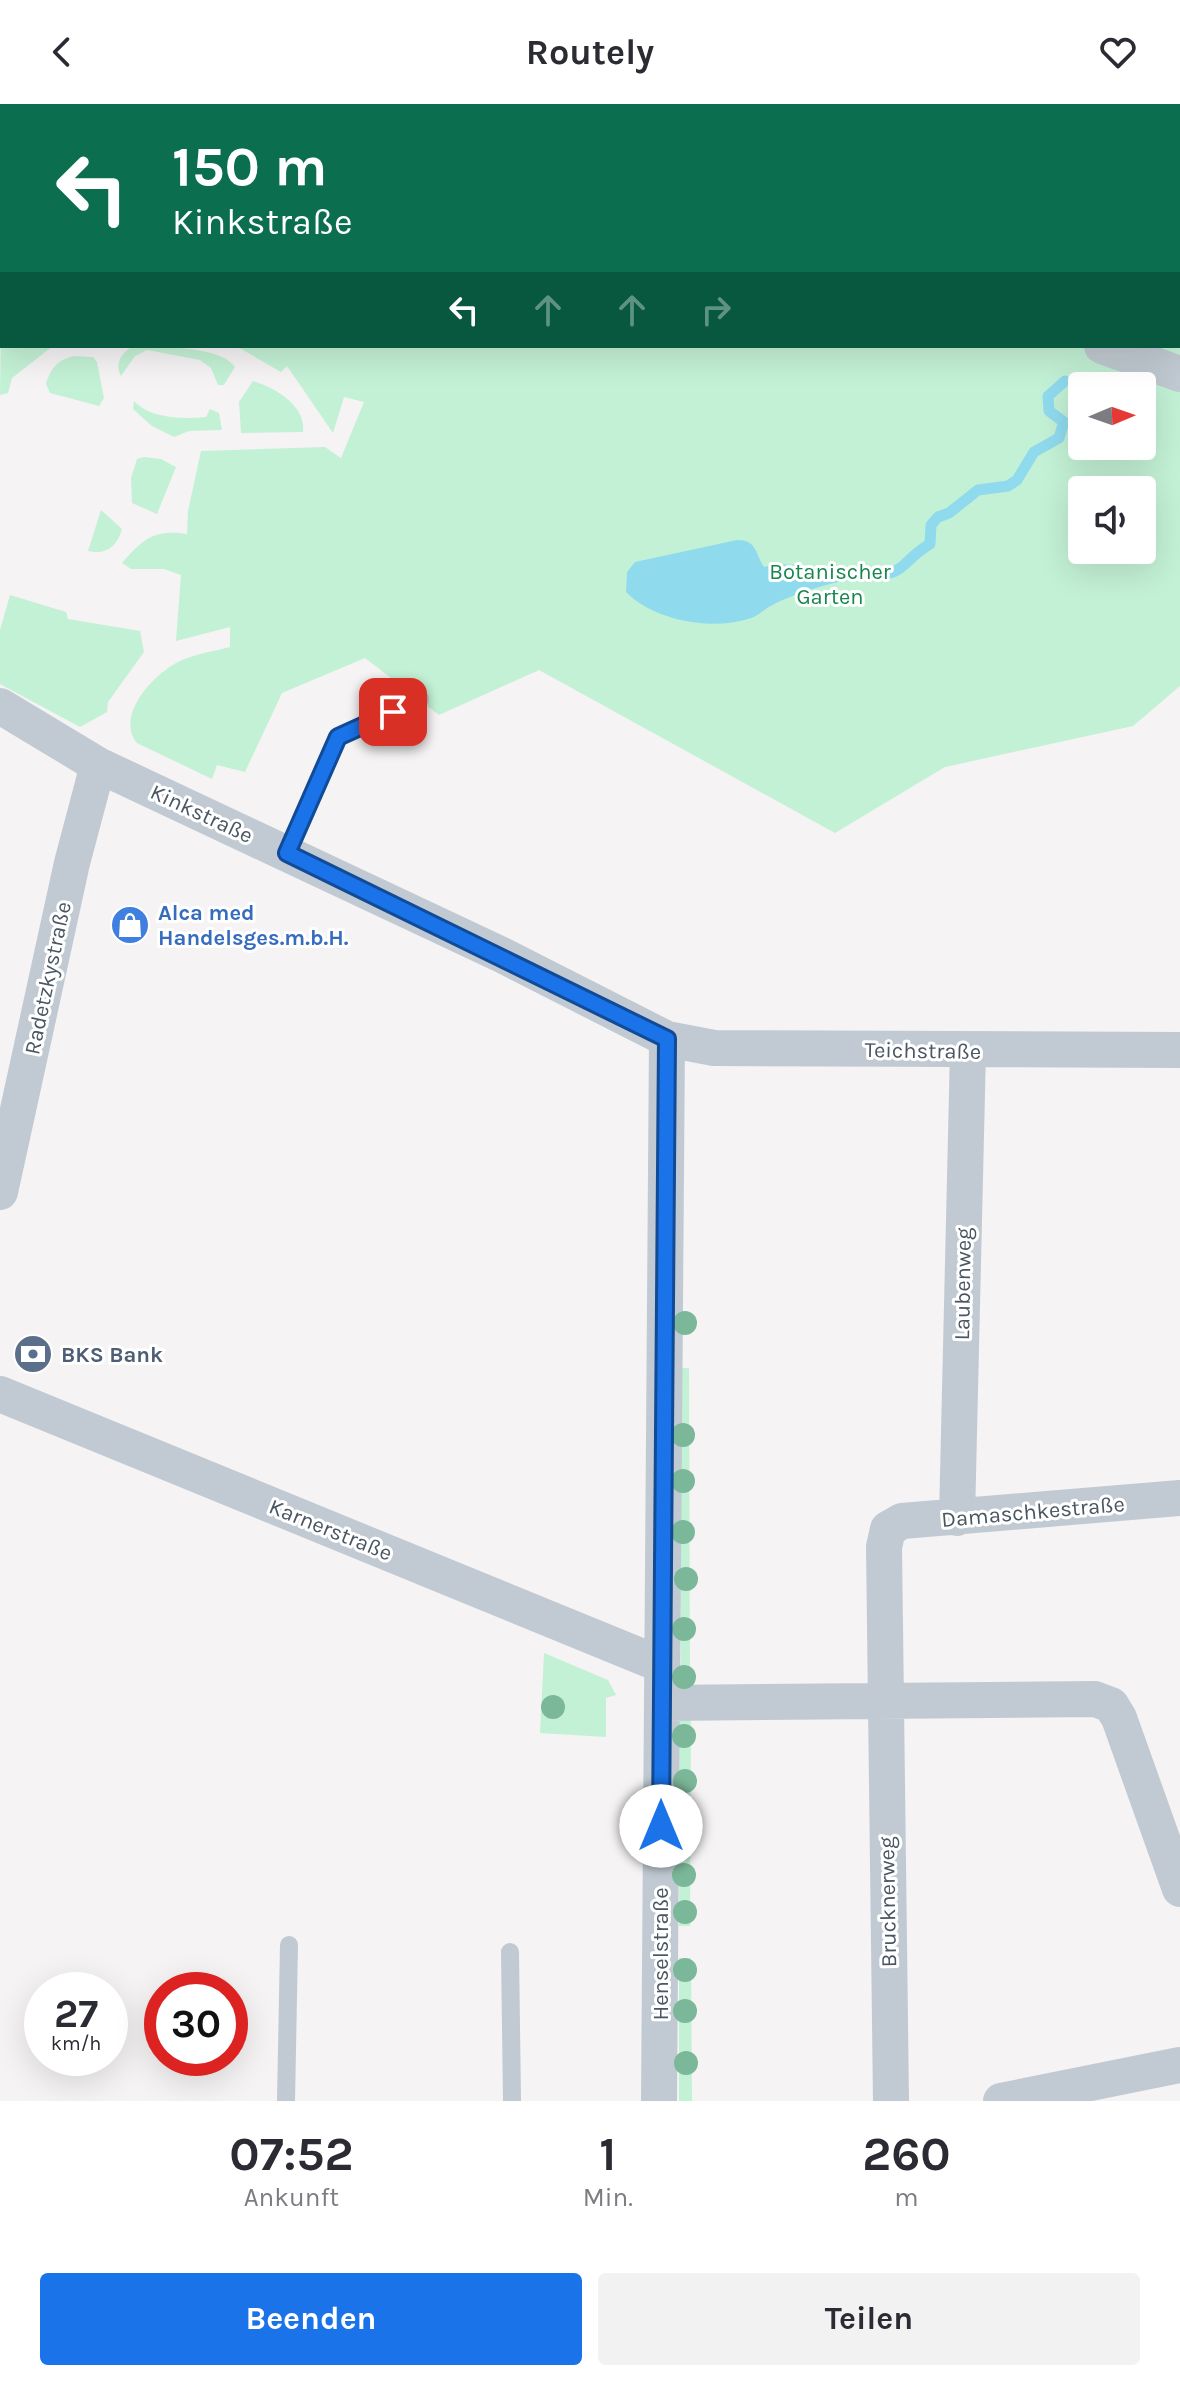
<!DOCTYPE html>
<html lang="de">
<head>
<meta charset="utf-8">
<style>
	:root { --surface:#fff; --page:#f2f2f3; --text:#2b2b33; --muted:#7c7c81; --accent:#1a73e8 }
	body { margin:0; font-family:Karla,sans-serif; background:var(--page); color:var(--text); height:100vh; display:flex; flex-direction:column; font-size:30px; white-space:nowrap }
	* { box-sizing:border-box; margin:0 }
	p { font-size:26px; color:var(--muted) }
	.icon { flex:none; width:44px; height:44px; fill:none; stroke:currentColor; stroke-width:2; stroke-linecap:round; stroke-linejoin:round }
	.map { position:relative; height:1997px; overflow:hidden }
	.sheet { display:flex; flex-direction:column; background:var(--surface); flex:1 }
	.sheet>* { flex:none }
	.guide { position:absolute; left:0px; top:0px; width:1180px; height:244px; box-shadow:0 8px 32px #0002; background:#0b6e4f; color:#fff; overflow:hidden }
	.needle { width:52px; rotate:88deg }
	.controls { position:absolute; left:1068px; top:268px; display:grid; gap:16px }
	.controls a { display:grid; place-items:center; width:88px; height:88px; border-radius:8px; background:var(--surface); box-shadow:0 8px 32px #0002; font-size:40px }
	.speed { position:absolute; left:24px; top:1868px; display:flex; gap:16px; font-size:40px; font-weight:700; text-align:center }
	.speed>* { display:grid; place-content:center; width:104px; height:104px; border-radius:50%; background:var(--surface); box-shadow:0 8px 32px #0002; line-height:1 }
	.speed small { font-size:20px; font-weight:400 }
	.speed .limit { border:12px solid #d22; background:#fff; color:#111 }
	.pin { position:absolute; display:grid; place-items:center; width:68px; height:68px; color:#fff; margin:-34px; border-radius:16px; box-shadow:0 4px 12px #0006 }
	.me { position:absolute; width:88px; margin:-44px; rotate:0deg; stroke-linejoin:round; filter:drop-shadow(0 0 6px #0008) }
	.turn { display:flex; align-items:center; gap:28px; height:168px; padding:0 40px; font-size:36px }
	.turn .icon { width:104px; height:104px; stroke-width:2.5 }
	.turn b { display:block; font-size:56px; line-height:68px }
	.lanes { display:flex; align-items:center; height:76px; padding:0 40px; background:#0003; justify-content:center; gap:40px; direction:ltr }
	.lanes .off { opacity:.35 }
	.eta { display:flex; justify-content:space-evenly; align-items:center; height:136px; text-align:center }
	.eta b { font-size:48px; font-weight:700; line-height:56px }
	.primary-button { display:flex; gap:16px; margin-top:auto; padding:16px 40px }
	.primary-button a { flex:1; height:92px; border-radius:8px; background:var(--accent); color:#fff; font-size:32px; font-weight:700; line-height:92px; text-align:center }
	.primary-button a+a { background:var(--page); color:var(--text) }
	header { display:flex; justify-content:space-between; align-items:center; height:104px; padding:0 40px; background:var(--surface); font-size:36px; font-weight:700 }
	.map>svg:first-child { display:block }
	.green { fill:#c3f1d5; fill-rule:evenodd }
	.water { fill:#90daee }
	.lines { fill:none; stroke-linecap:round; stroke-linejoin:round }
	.stream { stroke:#90daee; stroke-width:11 }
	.lane { stroke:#c1cad2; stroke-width:18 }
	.street { stroke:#c1cad2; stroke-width:36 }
	.tree { fill:#7bb799 }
	.route-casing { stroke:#114b97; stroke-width:20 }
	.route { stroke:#1a73e8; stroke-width:14 }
	.labels { text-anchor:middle; stroke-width:6; stroke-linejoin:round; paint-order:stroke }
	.park-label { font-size:22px; fill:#17864f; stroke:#fff }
	.street-label { font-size:22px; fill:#4a5661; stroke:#fff }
	.shop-label { font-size:22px; font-weight:bold; fill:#366cbe; stroke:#fff; text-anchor:start }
	.service-label { font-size:22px; font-weight:bold; fill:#4e5e75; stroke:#fff; text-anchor:start }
</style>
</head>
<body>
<header><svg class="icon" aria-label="back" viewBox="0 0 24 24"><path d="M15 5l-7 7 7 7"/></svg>Routely<svg class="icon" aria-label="heart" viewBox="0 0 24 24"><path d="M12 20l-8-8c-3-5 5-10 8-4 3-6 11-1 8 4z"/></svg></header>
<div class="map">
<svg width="1180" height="1997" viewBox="0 0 1180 1997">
	<rect width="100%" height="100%" fill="#f5f3f3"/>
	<!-- green -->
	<path class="green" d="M 488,0 L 1180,0 L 1180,582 L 1133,622 L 945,663 L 835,729 L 539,566 L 439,611 L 365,554 L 282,589 L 245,668 L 217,661 L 212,675 L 137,639 C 114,611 156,567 182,556 C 197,550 214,547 230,543 L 230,523 L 176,537 L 181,471 L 164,465 L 131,465 L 122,459 C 143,435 154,425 187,430 L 188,407 L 201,347 L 325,343 L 341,354 L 364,298 L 344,293 L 333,329 L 287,262 L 281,268 L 236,242 L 1178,242 L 1178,2 ZM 1082,282 L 1142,282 L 1142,342 L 1082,342 ZM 1082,386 L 1142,386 L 1142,446 L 1082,446 Z
		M 2,140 L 2,242 L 53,242 L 12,274 L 8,289 L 0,291 Z
		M 134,242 C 158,242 221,242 235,263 L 224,281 L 218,281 L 211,264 L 200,256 L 147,246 L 135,252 L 121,272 C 114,259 122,248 134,242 Z
		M 74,252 L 93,253 L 97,258 L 104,294 L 99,302 L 50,289 L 46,280 C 51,264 57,256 74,252 Z
		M 253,277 C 275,284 306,301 303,328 L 241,329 L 239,298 Z
		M 134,297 C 150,315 184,315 206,313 L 210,305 L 219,309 L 222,326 L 189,327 L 174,333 L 152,322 L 133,305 Z
		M 144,353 L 161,355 L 176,363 L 157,410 L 132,399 L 131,374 L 137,355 Z
		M 101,406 L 122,425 C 117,443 106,451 88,447 Z
		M 10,491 L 66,508 L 68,515 L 140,527 L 144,548 L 108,598 L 107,608 L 80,623 L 0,580 L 0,526 Z
		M 680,1264 L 689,1264 L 690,1580 L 681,1580 Z
		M 544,1549 L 608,1576 L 616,1591 L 606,1594 L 606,1633 L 540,1629 Z
		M 680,1614 L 691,1614 L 690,1822 L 679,1822 Z
		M 679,1854 L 691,1854 L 692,1997 L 679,1997 Z"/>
	<!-- water -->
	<path class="water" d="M 737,436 C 757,436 755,449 764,463 C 795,455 823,470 855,464 L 865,474 C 840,475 791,490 769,503 C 762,507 757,513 748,515 C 711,527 653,516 626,488 L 627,468 L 635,458 Z"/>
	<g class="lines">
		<!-- stream -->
		<path class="stream" d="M 864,471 C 909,472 898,459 930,440 L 931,421 L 938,413 L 949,409 L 978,386 L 1008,382 L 1017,376 L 1034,348 L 1059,334 L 1064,318 L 1049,307 L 1048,292 L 1065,277"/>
		<!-- lane -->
		<path class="lane" d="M 117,0 L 117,2
			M 287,749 L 338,633 L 420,595
			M 510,1848 L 512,1997
			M 286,1997 L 289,1841"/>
		<!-- street -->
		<path class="street" d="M 1102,242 L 1180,270
			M 0,602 L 98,661 L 502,851 L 667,935 L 714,944 L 1180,946
			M 0,1088 L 72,759 L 98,661
			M 0,1290 L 662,1561
			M 957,1414 L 968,946
			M 662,1599 L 1095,1595 L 1111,1601 L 1119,1614 L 1180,1785
			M 659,1997 L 667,935
			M 891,1997 L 884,1443 L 888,1425 L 902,1417 L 1180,1394
			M 1001,1997 L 1180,1961"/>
	</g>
	<!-- trees -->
	<g class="tree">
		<circle cx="685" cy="1219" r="12"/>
		<circle cx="683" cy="1331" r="12"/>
		<circle cx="683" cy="1377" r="12"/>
		<circle cx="683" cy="1428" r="12"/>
		<circle cx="686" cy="1475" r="12"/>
		<circle cx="684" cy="1525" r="12"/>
		<circle cx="684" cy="1573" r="12"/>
		<circle cx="553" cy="1603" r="12"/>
		<circle cx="684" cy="1632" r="12"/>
		<circle cx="685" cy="1677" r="12"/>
		<circle cx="683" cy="1725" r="12"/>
		<circle cx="684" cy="1771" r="12"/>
		<circle cx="685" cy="1808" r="12"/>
		<circle cx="685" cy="1866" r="12"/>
		<circle cx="685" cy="1907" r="12"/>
		<circle cx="686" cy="1959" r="12"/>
	</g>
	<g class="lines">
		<!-- route casing -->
		<g class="route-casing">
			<path id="route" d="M 393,608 L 338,633 L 287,749 L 667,935 L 661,1722"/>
		</g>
		<!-- route -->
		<use href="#route" class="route"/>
	</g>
	<!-- icons -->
	<defs>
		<g id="shop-disc" transform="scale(2)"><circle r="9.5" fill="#3f7fe0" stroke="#fff"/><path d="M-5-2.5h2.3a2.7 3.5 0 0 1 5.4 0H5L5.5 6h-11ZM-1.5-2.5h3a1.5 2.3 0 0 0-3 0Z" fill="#fff"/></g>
		<g id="bank-disc" transform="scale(2)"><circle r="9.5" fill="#5c6f8a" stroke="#fff"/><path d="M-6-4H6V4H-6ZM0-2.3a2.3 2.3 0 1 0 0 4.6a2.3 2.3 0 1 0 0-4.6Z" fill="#fff"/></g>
	</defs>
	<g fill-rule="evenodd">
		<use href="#shop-disc" x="130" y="821"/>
		<use href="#bank-disc" x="33" y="1250"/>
	</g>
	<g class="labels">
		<!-- park labels -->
		<g class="park-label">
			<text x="830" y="475">Botanischer<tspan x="830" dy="25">Garten</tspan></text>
		</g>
		<!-- street labels -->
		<g class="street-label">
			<text transform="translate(202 709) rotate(25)" y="8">Kinkstraße</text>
			<text transform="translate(47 874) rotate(-78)" y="8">Radetzkystraße</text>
			<text transform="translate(923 946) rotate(1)" y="8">Teichstraße</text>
			<text transform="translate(962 1180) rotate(-89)" y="8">Laubenweg</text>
			<text transform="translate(1033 1407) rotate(-5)" y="8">Damaschkestraße</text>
			<text transform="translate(331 1425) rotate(22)" y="8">Karnerstraße</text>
			<text transform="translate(887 1798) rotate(-91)" y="8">Brucknerweg</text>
			<text transform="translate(660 1850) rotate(-90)" y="8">Henselstraße</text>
		</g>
		<!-- shop labels -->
		<g class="shop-label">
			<text x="158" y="816">Alca med<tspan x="158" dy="25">Handelsges.m.b.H.</tspan></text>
		</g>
		<!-- service labels -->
		<g class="service-label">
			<text x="61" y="1258">BKS Bank</text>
		</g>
	</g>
</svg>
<div class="controls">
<a><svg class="needle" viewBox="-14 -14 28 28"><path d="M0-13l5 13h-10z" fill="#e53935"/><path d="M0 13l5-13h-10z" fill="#7c7c81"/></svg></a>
<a><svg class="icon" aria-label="sound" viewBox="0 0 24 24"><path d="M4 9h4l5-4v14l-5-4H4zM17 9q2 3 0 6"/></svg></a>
</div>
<div class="speed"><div>27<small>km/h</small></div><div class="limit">30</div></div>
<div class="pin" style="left:393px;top:608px;background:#d93025"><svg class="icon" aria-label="arrive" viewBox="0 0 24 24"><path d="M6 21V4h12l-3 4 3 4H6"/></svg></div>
<svg class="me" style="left:661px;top:1722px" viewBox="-20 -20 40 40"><circle r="19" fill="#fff"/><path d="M0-13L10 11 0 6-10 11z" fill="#1a73e8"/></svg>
<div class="guide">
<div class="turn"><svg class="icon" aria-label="left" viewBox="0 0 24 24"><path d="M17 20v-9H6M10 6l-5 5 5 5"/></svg><div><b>150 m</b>Kinkstraße</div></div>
<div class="lanes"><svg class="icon" aria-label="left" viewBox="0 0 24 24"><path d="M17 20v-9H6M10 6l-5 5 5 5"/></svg><svg class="icon off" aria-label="ahead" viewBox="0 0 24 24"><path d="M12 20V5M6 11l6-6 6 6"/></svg><svg class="icon off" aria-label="ahead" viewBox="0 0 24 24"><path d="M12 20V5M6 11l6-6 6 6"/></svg><svg class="icon off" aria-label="right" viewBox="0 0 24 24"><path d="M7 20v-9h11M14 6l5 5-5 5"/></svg></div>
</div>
</div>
<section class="sheet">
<div class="eta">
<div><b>07:52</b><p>Ankunft</p></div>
<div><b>1</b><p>Min.</p></div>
<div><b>260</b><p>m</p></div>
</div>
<div class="primary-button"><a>Beenden</a><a>Teilen</a></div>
</section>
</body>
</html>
